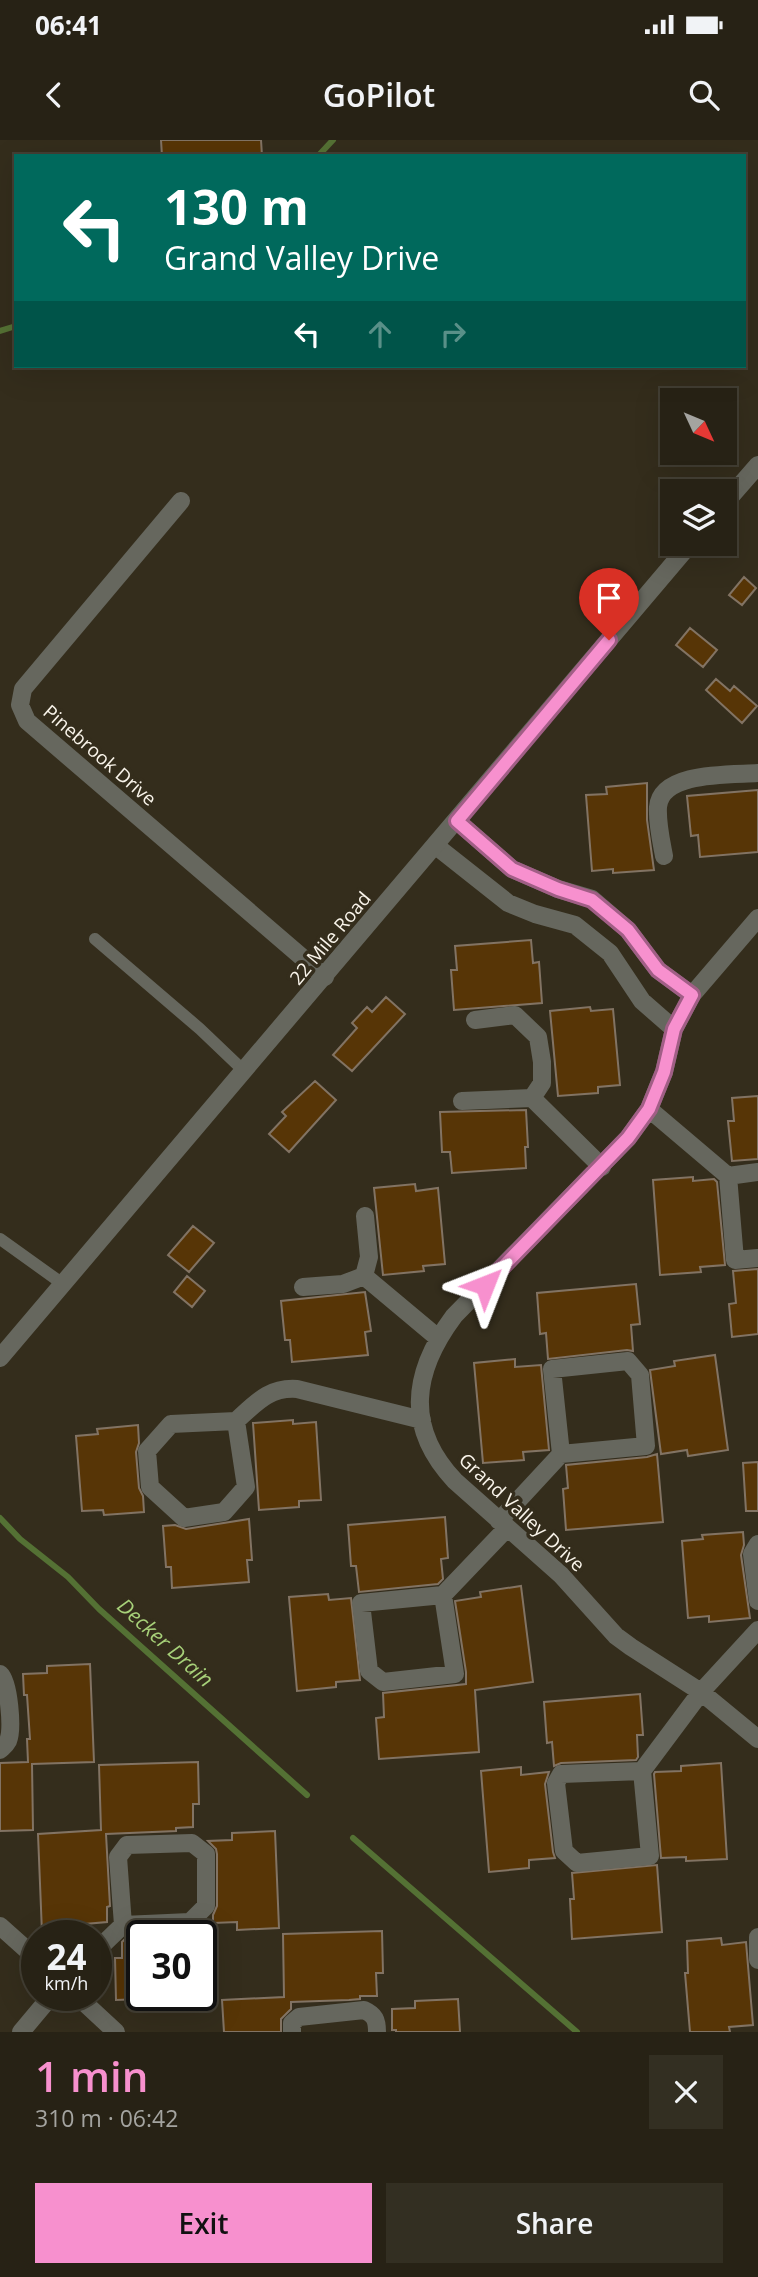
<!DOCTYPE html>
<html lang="en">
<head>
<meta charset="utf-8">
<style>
	:root { --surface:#272215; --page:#332f22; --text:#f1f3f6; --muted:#a4a4a0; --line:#433f34; --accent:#f790ce }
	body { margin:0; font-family:"Open Sans",sans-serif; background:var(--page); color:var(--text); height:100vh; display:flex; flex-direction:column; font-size:26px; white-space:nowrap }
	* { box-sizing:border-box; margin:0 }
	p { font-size:23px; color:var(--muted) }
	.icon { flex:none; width:38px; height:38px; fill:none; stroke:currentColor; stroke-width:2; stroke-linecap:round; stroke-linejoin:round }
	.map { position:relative; height:1892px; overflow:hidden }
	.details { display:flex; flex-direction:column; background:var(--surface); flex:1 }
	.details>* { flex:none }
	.top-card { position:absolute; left:14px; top:14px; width:732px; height:214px; border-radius:0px; box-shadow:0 7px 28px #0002,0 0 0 2px var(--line); background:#00695c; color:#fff; overflow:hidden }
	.needle { width:46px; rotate:134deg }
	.tools { position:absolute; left:660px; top:248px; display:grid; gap:14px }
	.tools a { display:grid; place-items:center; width:77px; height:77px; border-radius:0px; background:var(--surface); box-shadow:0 7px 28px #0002,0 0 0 2px var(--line); font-size:35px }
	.speed { position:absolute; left:21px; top:1780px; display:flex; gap:14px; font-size:35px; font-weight:700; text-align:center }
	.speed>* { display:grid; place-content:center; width:91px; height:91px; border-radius:50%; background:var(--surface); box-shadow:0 7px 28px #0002,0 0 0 2px var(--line); line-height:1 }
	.speed small { font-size:18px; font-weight:400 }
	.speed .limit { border:4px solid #111; border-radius:10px; background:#fff; color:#111 }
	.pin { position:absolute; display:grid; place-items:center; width:60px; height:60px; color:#fff; margin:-72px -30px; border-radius:50% 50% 50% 0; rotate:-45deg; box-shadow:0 0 7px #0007 }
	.pin .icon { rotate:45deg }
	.me { position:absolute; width:77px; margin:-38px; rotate:45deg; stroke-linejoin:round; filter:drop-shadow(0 0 5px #0008) }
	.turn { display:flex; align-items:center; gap:24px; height:147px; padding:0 35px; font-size:32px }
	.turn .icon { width:91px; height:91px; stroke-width:2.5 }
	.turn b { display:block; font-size:49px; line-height:60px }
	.lanes { display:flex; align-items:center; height:66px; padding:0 35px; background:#0003; justify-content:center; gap:35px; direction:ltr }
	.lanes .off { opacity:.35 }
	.round { display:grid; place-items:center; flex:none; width:74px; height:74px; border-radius:0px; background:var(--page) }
	.overview { display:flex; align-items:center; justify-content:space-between; height:119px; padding:0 35px }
	h1 { font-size:42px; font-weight:600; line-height:52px; color:var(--accent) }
	.button { display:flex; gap:14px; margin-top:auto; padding:14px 35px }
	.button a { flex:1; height:80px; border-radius:0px; background:var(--accent); color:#111; font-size:28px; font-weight:600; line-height:80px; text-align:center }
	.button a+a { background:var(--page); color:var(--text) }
	.status { display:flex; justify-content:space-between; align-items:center; height:49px; padding:0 35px; background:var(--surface); direction:ltr }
	.status svg { height:19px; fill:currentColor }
	header { display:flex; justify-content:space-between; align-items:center; height:91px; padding:0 35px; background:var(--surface); font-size:32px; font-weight:600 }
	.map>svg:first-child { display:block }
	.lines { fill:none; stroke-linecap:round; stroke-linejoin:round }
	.stream { stroke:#547134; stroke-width:6 }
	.building { fill:#573506; stroke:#827363; stroke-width:2 }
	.service { stroke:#66675e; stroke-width:12 }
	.minor { stroke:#66675e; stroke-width:18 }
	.tertiary { stroke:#66675e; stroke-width:18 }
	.route-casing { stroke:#a15e86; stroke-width:18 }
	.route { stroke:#f790ce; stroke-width:12 }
	.labels { text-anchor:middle; stroke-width:7; stroke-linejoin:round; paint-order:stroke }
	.street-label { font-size:19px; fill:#f9f4ea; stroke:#342d1c }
	.water-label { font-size:21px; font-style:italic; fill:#a7d179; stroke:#342d1c }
</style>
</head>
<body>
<div class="status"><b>06:41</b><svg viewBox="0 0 49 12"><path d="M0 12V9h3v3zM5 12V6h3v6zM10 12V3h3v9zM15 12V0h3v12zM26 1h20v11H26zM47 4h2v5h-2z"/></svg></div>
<header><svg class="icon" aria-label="back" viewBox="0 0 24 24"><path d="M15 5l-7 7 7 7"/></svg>GoPilot<svg class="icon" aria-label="search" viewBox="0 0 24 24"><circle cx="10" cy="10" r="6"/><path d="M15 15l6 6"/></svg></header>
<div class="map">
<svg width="758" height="1892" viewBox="0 0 758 1892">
	<rect width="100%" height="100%" fill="#342d1c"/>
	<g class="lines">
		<!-- stream -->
		<path class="stream" d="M 318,16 L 333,0
			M 0,191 L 16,186
			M 0,1378 L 20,1399 L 68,1437 L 99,1469 L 307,1655
			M 353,1698 L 577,1892"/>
	</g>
	<!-- building -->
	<path class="building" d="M 161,0 L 261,0 L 262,16 L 162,16 Z
		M 744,437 L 756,448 L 742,465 L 729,455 Z
		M 690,488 L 717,510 L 703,527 L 676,505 Z
		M 716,539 L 730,551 L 734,546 L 757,566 L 742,583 L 706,550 Z
		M 647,643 L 647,680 L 654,730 L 613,733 L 613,729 L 592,731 L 586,655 L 607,654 L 606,647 Z
		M 758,650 L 758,712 L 700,717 L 698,695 L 691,696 L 687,656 Z
		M 531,800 L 533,823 L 539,822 L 542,863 L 454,870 L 451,830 L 457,830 L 455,806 Z
		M 386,857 L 405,874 L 352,931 L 333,915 L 357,888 L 352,883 L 367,867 L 372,872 Z
		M 590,867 L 591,871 L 613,869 L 620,945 L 598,947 L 598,953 L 558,956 L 550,871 Z
		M 315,941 L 336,960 L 289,1012 L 269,994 L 286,976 L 282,972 Z
		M 758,956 L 758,1019 L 732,1021 L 728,981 L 734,981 L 732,958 Z
		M 526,970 L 528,1007 L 525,1007 L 526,1028 L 452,1033 L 450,1012 L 442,1012 L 440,972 Z
		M 693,1037 L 693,1041 L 714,1039 L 717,1042 L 725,1125 L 700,1127 L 701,1132 L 660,1135 L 653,1040 Z
		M 415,1044 L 416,1051 L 438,1048 L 445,1124 L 423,1126 L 424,1131 L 383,1135 L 374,1048 Z
		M 193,1086 L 214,1103 L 189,1132 L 168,1115 Z
		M 758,1129 L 758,1194 L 732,1197 L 729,1164 L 736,1163 L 733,1131 Z
		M 187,1136 L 205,1151 L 192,1167 L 174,1152 Z
		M 636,1144 L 640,1184 L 631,1185 L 633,1211 L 627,1210 L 548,1219 L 546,1193 L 540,1194 L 537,1153 Z
		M 365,1152 L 371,1191 L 365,1192 L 368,1215 L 292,1222 L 290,1200 L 285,1200 L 281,1161 Z
		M 715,1215 L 728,1310 L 688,1316 L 687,1310 L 661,1314 L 650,1230 L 675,1226 L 674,1221 Z
		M 515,1219 L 515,1227 L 541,1225 L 549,1310 L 523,1312 L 524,1320 L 483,1323 L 474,1223 Z
		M 293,1280 L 293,1284 L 316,1282 L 321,1360 L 299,1361 L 299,1367 L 259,1370 L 253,1283 Z
		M 138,1285 L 139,1303 L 136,1312 L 139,1348 L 143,1356 L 144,1372 L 104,1375 L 103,1370 L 82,1371 L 76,1296 L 98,1294 L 97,1289 Z
		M 657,1314 L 663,1382 L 566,1390 L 563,1349 L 568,1348 L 566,1325 L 647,1317 Z
		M 758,1322 L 758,1371 L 746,1371 L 743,1323 Z
		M 445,1377 L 448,1418 L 441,1419 L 443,1439 L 438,1444 L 359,1452 L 356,1426 L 351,1426 L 348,1385 Z
		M 249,1379 L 252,1420 L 247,1420 L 249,1442 L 172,1448 L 171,1427 L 166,1427 L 163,1386 L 175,1385 L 186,1389 Z
		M 743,1392 L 744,1405 L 741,1415 L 750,1478 L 709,1482 L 709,1476 L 688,1478 L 682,1401 L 703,1399 L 702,1395 Z
		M 521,1446 L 533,1542 L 475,1550 L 479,1612 L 379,1619 L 376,1578 L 384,1577 L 383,1553 L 466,1544 L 466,1532 L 455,1461 L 481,1457 L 480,1452 Z
		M 328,1454 L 329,1460 L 351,1458 L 360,1540 L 336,1542 L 336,1547 L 297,1551 L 289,1457 Z
		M 90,1524 L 94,1622 L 32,1624 L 33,1690 L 0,1691 L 0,1623 L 28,1622 L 27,1599 L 30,1599 L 27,1555 L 24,1555 L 23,1534 L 47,1533 L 47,1526 Z
		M 640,1554 L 643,1595 L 637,1595 L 638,1617 L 636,1620 L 561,1623 L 554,1626 L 552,1602 L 547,1603 L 544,1562 Z
		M 198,1622 L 199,1664 L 193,1664 L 193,1687 L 176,1688 L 176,1691 L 106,1694 L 110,1766 L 107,1767 L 107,1782 L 85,1784 L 86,1791 L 42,1793 L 38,1694 L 101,1690 L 99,1625 Z
		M 721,1623 L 727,1719 L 686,1721 L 686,1717 L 661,1718 L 654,1634 L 655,1632 L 681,1631 L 681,1626 Z
		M 521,1627 L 521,1635 L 549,1632 L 545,1644 L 553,1712 L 555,1718 L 529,1720 L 529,1728 L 489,1732 L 481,1631 Z
		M 275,1691 L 279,1788 L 237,1790 L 237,1782 L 213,1783 L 213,1775 L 217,1766 L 217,1714 L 216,1709 L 208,1701 L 232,1700 L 232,1693 Z
		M 657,1725 L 662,1792 L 572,1799 L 570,1759 L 574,1759 L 572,1733 Z
		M 382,1791 L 383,1833 L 376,1833 L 377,1856 L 360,1856 L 360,1859 L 349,1860 L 291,1862 L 291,1869 L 281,1879 L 281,1892 L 224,1892 L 222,1860 L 284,1857 L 283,1794 Z
		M 128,1796 L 142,1796 L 142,1859 L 116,1860 L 115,1818 L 122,1818 L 122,1802 Z
		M 721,1798 L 722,1805 L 746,1802 L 753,1885 L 729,1887 L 730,1892 L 690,1892 L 685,1833 L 688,1833 L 687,1801 Z
		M 201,1814 L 215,1814 L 216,1857 L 201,1858 Z
		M 458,1859 L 460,1892 L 396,1892 L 396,1890 L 392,1890 L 392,1869 L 415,1868 L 415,1861 Z"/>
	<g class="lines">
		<!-- service -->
		<path class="service" d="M 95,799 L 200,889 L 244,931
			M 0,1099 L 63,1144"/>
		<!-- minor -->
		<path class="minor" d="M 181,361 L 23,549 L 20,565 L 27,581 L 325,837
			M 457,681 L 512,729 L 558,749 L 592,759 L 628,790 L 658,830 L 692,855
			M 436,706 L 508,763 L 535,774 L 575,785 L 610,813 L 642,861 L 674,889
			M 664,716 C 661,700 657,683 658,667 C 661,631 731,635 758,633
			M 758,778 L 692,855 L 674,889 L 664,932 L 649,969 L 628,998 L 454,1176 C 413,1231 404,1287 455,1341 L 561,1435 L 616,1496 L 631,1507 L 701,1552 L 758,1599
			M 475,880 L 515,875 L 538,897 L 542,922 L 542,943 L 532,958
			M 462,961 L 532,958 L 602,1027
			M 649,969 L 728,1036 L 735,1120 L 758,1118
			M 728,1036 L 758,1032
			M 365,1076 L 369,1117 L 364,1136 L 438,1198
			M 303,1147 L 343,1144 L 364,1136
			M 236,1281 L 171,1284 L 147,1311 L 150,1347 L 184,1378 L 224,1372 L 246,1347 L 236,1281 C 256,1263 269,1247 297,1249 L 422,1280
			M 499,1381 L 561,1314 L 646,1306 L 640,1235 L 628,1221 L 552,1229 L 561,1314
			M 758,1404 L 752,1414 L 758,1461
			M 443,1455 L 361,1463 L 369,1531 L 383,1542 L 455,1534 L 443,1455 L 507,1388
			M 0,1534 C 9,1542 13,1589 8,1601 C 6,1605 3,1607 0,1610
			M 642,1631 L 561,1634 L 556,1643 L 564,1711 L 577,1723 L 650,1716 L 642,1631 L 701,1552 L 758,1490
			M 0,1786 L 37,1819
			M 758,1797 L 758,1820
			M 96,1811 L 123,1785 L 190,1782 L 206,1766 L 206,1714 L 192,1703 L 127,1705 L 118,1717 L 123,1785
			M 76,1855 L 116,1892
			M 21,1892 L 52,1855
			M 292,1892 L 292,1883 L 299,1877 L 364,1870 C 375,1875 377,1880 377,1892"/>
		<!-- tertiary -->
		<path class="tertiary" d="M 724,364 L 758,325
			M 0,1218 L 690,404"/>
	</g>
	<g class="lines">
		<!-- route casing -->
		<g class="route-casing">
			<path id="route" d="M 485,1145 L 628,998 L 649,969 L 664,932 L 674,889 L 692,855 L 658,830 L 628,790 L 592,760 L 558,749 L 512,729 L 457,681 L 609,500"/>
		</g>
		<!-- route -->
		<use href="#route" class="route"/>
	</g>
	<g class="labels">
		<!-- street labels -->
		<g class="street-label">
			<text transform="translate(100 615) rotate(41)" y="7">Pinebrook Drive</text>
			<text transform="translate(330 798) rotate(-50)" y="7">22 Mile Road</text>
			<text transform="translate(522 1372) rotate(43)" y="7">Grand Valley Drive</text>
		</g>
		<!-- water labels -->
		<g class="water-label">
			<text transform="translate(165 1503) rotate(42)" y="7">Decker Drain</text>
		</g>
	</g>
</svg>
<div class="tools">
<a><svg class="needle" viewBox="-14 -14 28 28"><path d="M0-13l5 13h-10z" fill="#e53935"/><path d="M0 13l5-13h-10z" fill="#a4a4a0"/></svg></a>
<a><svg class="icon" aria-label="layers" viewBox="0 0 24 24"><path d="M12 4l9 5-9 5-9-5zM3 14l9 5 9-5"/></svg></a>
</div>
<div class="speed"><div>24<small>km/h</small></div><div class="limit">30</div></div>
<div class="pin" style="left:609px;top:500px;background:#d93025"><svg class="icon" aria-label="arrive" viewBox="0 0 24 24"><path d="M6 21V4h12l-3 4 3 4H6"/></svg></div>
<svg class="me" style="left:485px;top:1145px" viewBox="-20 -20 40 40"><path d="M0-17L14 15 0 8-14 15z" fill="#f790ce" stroke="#fff" stroke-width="4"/></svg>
<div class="top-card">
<div class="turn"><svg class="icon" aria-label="left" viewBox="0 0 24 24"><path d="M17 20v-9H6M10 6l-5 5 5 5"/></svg><div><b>130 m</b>Grand Valley Drive</div></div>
<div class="lanes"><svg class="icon" aria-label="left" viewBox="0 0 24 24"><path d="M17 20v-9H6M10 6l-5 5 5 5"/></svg><svg class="icon off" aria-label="ahead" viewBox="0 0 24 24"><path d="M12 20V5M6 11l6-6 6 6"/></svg><svg class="icon off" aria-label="right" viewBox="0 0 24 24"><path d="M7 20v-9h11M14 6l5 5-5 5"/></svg></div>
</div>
</div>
<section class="details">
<div class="overview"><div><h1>1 min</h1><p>310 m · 06:42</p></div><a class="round"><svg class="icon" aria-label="close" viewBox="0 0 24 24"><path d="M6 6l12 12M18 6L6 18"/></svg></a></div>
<div class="button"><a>Exit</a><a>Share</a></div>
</section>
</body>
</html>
